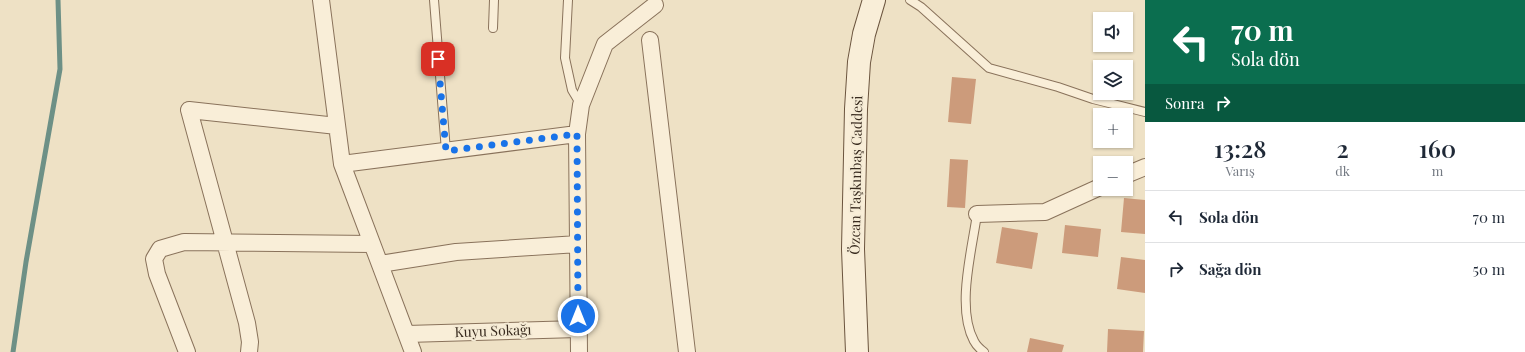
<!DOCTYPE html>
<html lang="tr">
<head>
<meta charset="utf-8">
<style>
	:root { --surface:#fff; --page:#f2f2f3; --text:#1f2937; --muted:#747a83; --line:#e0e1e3 }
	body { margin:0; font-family:"Playfair Display",serif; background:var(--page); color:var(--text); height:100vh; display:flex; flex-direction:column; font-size:15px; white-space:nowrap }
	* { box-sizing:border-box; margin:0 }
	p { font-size:13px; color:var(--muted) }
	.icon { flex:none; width:22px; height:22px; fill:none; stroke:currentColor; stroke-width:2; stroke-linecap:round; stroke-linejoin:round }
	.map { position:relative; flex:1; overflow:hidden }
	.sheet { display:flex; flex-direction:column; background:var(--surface); width:380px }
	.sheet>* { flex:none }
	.hud { background:#0b6e4f; color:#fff; overflow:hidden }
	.buttons { position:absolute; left:1093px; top:12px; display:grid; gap:8px }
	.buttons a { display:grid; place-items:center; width:40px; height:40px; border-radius:0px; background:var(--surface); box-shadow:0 1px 3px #0004; font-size:20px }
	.pin { position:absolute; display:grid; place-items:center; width:34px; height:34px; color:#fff; margin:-17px; border-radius:8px; box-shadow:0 2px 6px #0006 }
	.me { position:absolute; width:44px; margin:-22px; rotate:0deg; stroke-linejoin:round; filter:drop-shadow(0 0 3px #0008) }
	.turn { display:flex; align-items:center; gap:14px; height:84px; padding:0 20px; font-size:18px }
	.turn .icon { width:52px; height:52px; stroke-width:2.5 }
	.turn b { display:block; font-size:28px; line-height:34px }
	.then { display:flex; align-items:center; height:38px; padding:0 20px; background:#0003; gap:8px; font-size:15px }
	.eta { display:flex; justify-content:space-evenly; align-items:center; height:68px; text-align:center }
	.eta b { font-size:24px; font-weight:600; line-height:28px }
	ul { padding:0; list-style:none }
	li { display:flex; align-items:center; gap:12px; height:52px; padding:0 20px; border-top:1px solid var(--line) }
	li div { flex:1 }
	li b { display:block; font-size:15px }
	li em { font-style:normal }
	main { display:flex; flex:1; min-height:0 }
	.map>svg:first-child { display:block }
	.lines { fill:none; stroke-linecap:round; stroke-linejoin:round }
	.stream { stroke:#6d9086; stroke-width:5 }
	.building { fill:#cc9b7b }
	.lane-casing { stroke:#89725b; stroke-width:10 }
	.street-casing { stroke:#89725b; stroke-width:18 }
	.secondary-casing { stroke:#6b543e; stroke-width:24 }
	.lane { stroke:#f9eed8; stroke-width:8 }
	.street { stroke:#f9eed8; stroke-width:16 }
	.secondary { stroke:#f9eed8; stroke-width:22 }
	.route { stroke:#1a73e8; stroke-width:7; stroke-dasharray:0 12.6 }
	.labels { text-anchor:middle; stroke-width:4; stroke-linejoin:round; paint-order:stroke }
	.street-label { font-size:14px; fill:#392b1f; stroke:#f5ebd5 }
</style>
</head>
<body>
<main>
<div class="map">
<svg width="1145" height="352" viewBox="0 0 1145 352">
	<rect width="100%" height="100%" fill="#eee1c5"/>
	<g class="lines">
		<!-- stream -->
		<path class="stream" d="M 13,352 L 26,262 L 60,69 L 58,0"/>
	</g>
	<!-- building -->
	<path class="building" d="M 952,77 L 976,79 L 971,124 L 948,122 Z
		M 950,159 L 968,160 L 965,208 L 947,207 Z
		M 1124,198 L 1145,200 L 1145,234 L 1121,232 Z
		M 1065,225 L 1101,229 L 1098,257 L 1062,253 Z
		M 1002,227 L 1038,233 L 1032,269 L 996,263 Z
		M 1121,257 L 1145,260 L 1145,293 L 1117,289 Z
		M 1108,329 L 1144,331 L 1143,352 L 1107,352 Z
		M 1030,338 L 1064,345 L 1062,352 L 1027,352 Z"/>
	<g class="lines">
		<!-- lane casing -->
		<g class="lane-casing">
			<path id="lane" d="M 434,0 L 446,151
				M 568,0 L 565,58 L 572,90 L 581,105
				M 910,0 L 921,7 L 989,68 L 1058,87 L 1093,99 L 1145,112
				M 493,28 L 494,0
				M 977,214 C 972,250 956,308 974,341 C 976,345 980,349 984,352"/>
		</g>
		<!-- street casing -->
		<g class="street-casing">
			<path id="street" d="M 321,0 L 342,164 L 413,352
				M 650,40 L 687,352
				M 577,134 L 579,352
				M 342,164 L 577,134 L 581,105 L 605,44 L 655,5
				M 1126,175 L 1145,167
				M 977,214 L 1045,212 L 1100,187
				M 380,264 L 456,252 L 578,244
				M 407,334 L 578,329
				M 187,352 L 157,274 L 154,259 L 160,249 L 184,242 L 372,244
				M 249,352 L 250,342 L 247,323 L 189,110 L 337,126"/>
		</g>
		<!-- secondary casing -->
		<g class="secondary-casing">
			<path id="secondary" d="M 857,352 L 853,249 L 856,109 L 859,62 L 864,34 L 874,0"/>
		</g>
		<!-- lane -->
		<use href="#lane" class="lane"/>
		<!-- street -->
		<use href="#street" class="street"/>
		<!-- secondary -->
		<use href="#secondary" class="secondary"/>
	</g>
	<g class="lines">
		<!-- route -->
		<path class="route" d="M 438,59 L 446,151 L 577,134 L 578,316"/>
	</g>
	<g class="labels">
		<!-- street labels -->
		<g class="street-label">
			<text transform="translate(856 175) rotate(-89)" y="5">Özcan Taşkınbaş Caddesi</text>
			<text transform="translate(493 331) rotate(-2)" y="5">Kuyu Sokağı</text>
		</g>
	</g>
</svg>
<div class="buttons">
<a><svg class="icon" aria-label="sound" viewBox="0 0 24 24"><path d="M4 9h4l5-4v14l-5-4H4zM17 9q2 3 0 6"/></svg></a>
<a><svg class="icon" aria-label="layers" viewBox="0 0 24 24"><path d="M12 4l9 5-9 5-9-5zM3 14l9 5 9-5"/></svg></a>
<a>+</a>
<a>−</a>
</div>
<div class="pin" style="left:438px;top:59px;background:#d93025"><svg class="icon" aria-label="arrive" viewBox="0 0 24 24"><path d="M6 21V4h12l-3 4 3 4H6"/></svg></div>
<svg class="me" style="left:578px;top:316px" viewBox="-20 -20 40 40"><circle r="17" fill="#1a73e8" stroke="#fff" stroke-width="3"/><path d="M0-11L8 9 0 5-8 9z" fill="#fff"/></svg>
</div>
<section class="sheet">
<div class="hud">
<div class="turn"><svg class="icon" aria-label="left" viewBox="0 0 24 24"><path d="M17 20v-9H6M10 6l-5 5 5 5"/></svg><div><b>70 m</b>Sola dön</div></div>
<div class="then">Sonra<svg class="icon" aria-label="right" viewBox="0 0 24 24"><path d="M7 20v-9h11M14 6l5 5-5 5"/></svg></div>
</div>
<div class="eta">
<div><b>13:28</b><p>Varış</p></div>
<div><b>2</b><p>dk</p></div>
<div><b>160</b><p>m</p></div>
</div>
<ul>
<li><svg class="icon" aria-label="left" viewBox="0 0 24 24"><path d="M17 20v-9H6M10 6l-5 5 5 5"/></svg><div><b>Sola dön</b></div><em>70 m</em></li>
<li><svg class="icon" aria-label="right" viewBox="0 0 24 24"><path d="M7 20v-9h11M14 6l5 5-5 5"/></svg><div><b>Sağa dön</b></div><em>50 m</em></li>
</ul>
</section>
</main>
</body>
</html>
